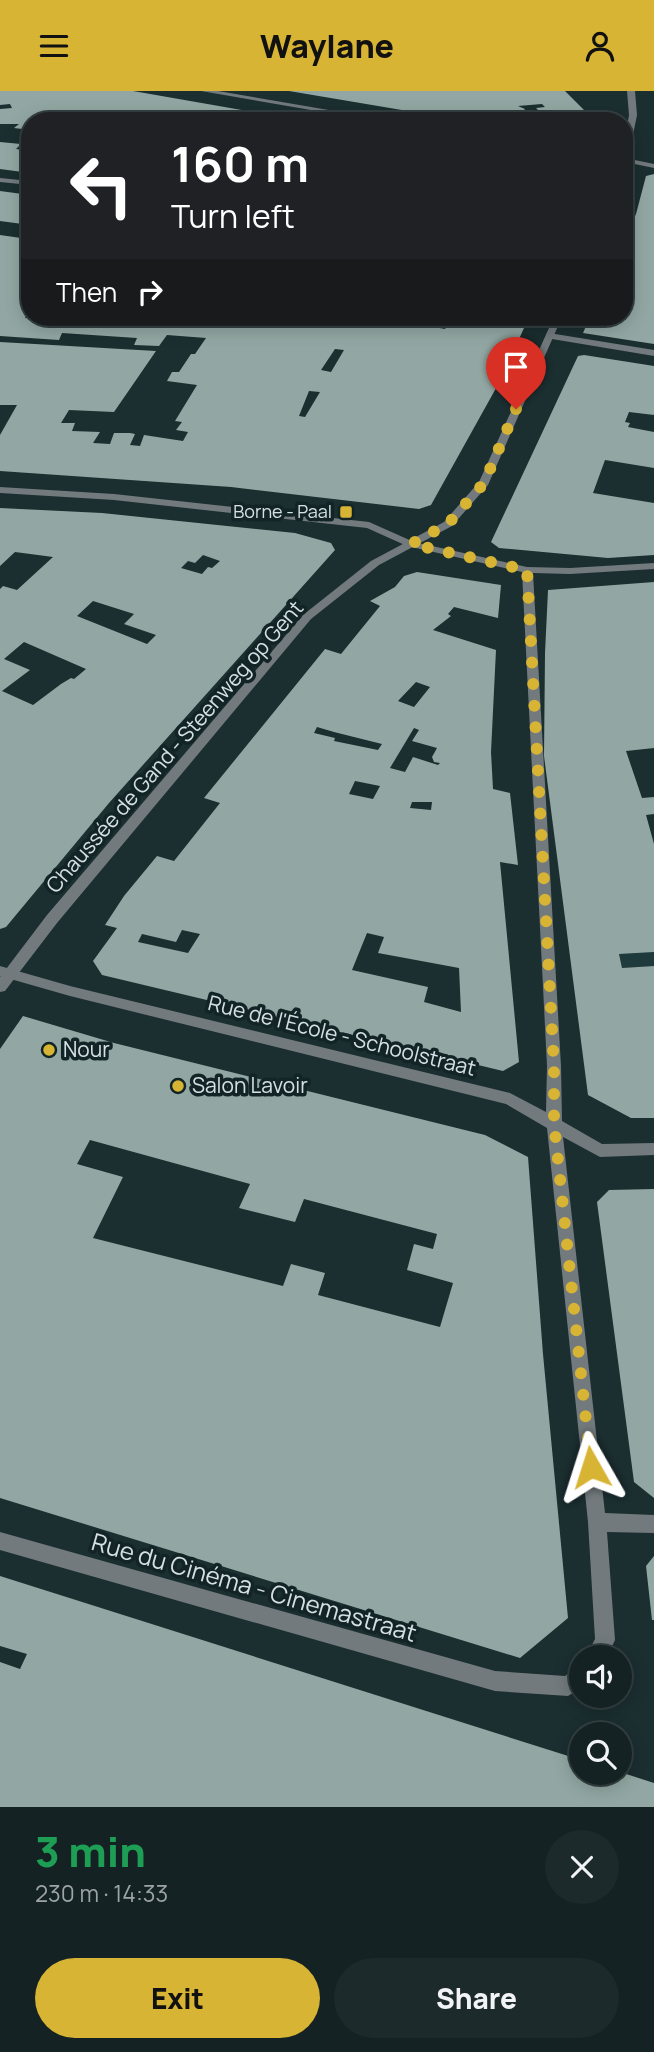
<!DOCTYPE html>
<html lang="en">
<head>
<meta charset="utf-8">
<style>
	:root { --surface:#142224; --page:#1d2a2c; --text:#f1f3f6; --muted:#9da4a6; --line:#333f41; --accent:#d8b434 }
	body { margin:0; font-family:Manrope,sans-serif; background:var(--page); color:var(--text); height:100vh; display:flex; flex-direction:column; font-size:26px; white-space:nowrap }
	* { box-sizing:border-box; margin:0 }
	p { font-size:23px; color:var(--muted) }
	.icon { flex:none; width:38px; height:38px; fill:none; stroke:currentColor; stroke-width:2; stroke-linecap:round; stroke-linejoin:round }
	.map { position:relative; height:1716px; overflow:hidden }
	.side { display:flex; flex-direction:column; background:var(--surface); flex:1 }
	.side>* { flex:none }
	.banner { position:absolute; left:21px; top:21px; width:612px; height:214px; border-radius:28px; box-shadow:0 4px 18px #0003,0 0 0 2px var(--line); background:#202124; color:#fff; overflow:hidden }
	.buttons { position:absolute; left:569px; top:1554px; display:grid; gap:14px }
	.buttons a { display:grid; place-items:center; width:63px; height:63px; border-radius:50%; background:var(--surface); box-shadow:0 4px 18px #0003,0 0 0 2px var(--line); font-size:35px }
	.pin { position:absolute; display:grid; place-items:center; width:60px; height:60px; color:#fff; margin:-72px -30px; border-radius:50% 50% 50% 0; rotate:-45deg; box-shadow:0 0 7px #0007 }
	.pin .icon { rotate:45deg }
	.me { position:absolute; width:77px; margin:-38px; rotate:354deg; stroke-linejoin:round; filter:drop-shadow(0 0 5px #0008) }
	.turn { display:flex; align-items:center; gap:24px; height:147px; padding:0 35px; font-size:32px }
	.turn .icon { width:91px; height:91px; stroke-width:2.5 }
	.turn b { display:block; font-size:49px; line-height:60px }
	.then { display:flex; align-items:center; height:66px; padding:0 35px; background:#0003; gap:14px; font-size:26px }
	.round { display:grid; place-items:center; flex:none; width:74px; height:74px; border-radius:37px; background:var(--page) }
	.summary { display:flex; align-items:center; justify-content:space-between; height:119px; padding:0 35px }
	h1 { font-size:42px; font-weight:800; line-height:52px; color:#1e9e55 }
	.action { display:flex; gap:14px; margin-top:auto; padding:14px 35px }
	.action a { flex:1; height:80px; border-radius:42px; background:var(--accent); color:#111; font-size:28px; font-weight:800; line-height:80px; text-align:center }
	.action a+a { background:var(--page); color:var(--text) }
	header { display:flex; justify-content:space-between; align-items:center; height:91px; padding:0 35px; background:var(--accent); color:#111; font-size:32px; font-weight:800 }
	.map>svg:first-child { display:block }
	.built { fill:#1f3a3d }
	.building { fill:#92a7a3; fill-rule:evenodd }
	.lines { fill:none; stroke-linecap:round; stroke-linejoin:round }
	.pedestrian { fill:#727a7e; fill-rule:evenodd }
	.minor { fill:#727a7e; fill-rule:evenodd }
	.tertiary { fill:#727a7e; fill-rule:evenodd }
	.route { stroke:#d8b434; stroke-width:12; stroke-dasharray:0 21.6 }
	.poi-dot { fill:#d8b434; stroke:#122426; stroke-width:2.5 }
	.labels { text-anchor:middle; stroke-width:7; stroke-linejoin:round; paint-order:stroke }
	.far-poi-label { font-size:18px; fill:#d5e0e2; stroke:#122426; text-anchor:end }
	.street-label { font-size:21px; fill:#d5e0e2; stroke:#122426 }
	.poi-label { font-size:21px; fill:#d5e0e2; stroke:#122426; text-anchor:start }
	.near-street-label { font-size:24px; fill:#d5e0e2; stroke:#122426 }
</style>
</head>
<body>
<header><svg class="icon" aria-label="menu" viewBox="0 0 24 24"><path d="M4 6h16M4 12h16M4 18h16"/></svg>Waylane<svg class="icon" aria-label="person" viewBox="0 0 24 24"><circle cx="12" cy="8" r="4"/><path d="M4 21q1-7 8-7t8 7"/></svg></header>
<div class="map">
<svg width="654" height="1716" viewBox="0 0 654 1716">
	<rect width="100%" height="100%" fill="#1b2e30"/>
	<!-- built -->
	<path class="built" d="M 654,861 L 654,875 L 622,877 L 619,863 Z"/>
	<!-- building -->
	<path class="building" d="M 0,0 L 133,0 L 305,30 L 157,30 L 159,28 L 130,23 L 121,30 L 30,30 L 28,34 L 30,39 L 14,37 L 19,33 L 0,33 L 0,18 L 12,17 L 10,13 L 0,14 Z
		M 289,0 L 565,0 L 595,30 L 467,30 ZM 542,13 L 545,16 L 536,17 L 540,21 L 521,23 L 525,18 L 518,15 Z
		M 0,51 L 21,53 L 16,58 L 30,60 L 30,82 L 0,78 Z
		M 654,83 L 654,253 L 583,242 L 590,226 L 625,226 L 625,147 L 636,123 L 646,85 Z
		M 0,100 L 30,104 L 30,134 L 0,130 Z
		M 30,137 L 30,216 L 25,227 L 127,233 L 140,229 L 154,229 L 157,226 L 382,226 L 445,238 L 451,226 L 529,226 L 500,290 L 431,414 L 419,418 L 231,396 L 0,380 L 0,344 L 17,314 L 0,314 L 0,251 L 156,260 L 114,321 L 69,319 L 61,332 L 75,332 L 72,340 L 100,341 L 93,352 L 110,353 L 114,342 L 130,342 L 135,343 L 130,354 L 140,355 L 144,344 L 183,350 L 188,341 L 176,339 L 182,331 L 175,330 L 197,294 L 167,290 L 172,281 L 179,281 L 191,263 L 195,263 L 206,247 L 167,244 L 159,255 L 134,254 L 137,247 L 62,242 L 59,249 L 0,245 L 0,144 L 21,147 ZM 335,258 L 344,259 L 331,281 L 321,279 ZM 309,300 L 320,301 L 305,326 L 299,325 Z
		M 584,264 L 654,275 L 654,324 L 629,321 L 625,331 L 630,332 L 628,336 L 654,341 L 654,377 L 605,369 L 593,402 L 654,412 L 654,464 L 608,467 L 499,457 L 491,451 L 578,265 Z
		M 0,417 L 102,422 L 295,442 L 331,452 L 335,459 L 109,712 L 6,836 L 0,838 L 0,498 L 3,495 L 17,499 L 53,466 L 15,461 L 0,475 ZM 203,464 L 220,470 L 212,477 L 208,476 L 202,483 L 181,477 L 188,470 L 195,472 ZM 93,510 L 134,523 L 124,533 L 156,544 L 147,553 L 77,525 ZM 24,551 L 86,578 L 74,588 L 71,587 L 61,593 L 33,614 L 2,600 L 30,579 L 4,568 Z
		M 417,481 L 501,494 L 498,527 L 454,516 L 448,523 L 451,525 L 433,539 L 496,559 L 491,661 L 493,698 L 510,702 L 518,774 L 500,771 L 519,971 L 503,980 L 102,884 L 93,870 L 117,837 L 105,834 L 124,805 L 157,765 L 174,770 L 220,712 L 204,707 L 325,558 L 341,563 L 380,515 L 370,510 L 395,496 L 404,485 ZM 416,591 L 430,596 L 414,616 L 398,610 ZM 317,636 L 334,641 L 382,653 L 378,659 L 334,650 L 335,647 L 314,642 ZM 414,637 L 419,639 L 412,650 L 437,657 L 432,666 L 434,671 L 440,672 L 438,674 L 413,666 L 405,681 L 390,677 ZM 355,690 L 380,695 L 373,708 L 349,703 ZM 412,711 L 432,711 L 431,719 L 410,717 ZM 182,839 L 200,843 L 188,862 L 138,851 L 142,843 L 176,851 ZM 367,842 L 384,846 L 378,862 L 459,877 L 461,921 L 424,911 L 428,896 L 352,879 Z
		M 654,491 L 654,657 L 626,660 L 642,707 L 654,706 L 654,723 L 646,724 L 654,753 L 654,861 L 619,863 L 622,877 L 654,875 L 654,1027 L 631,1027 L 588,1004 L 544,665 L 545,562 L 548,499 Z
		M 23,925 L 114,952 L 485,1044 L 528,1066 L 543,1263 L 568,1527 L 520,1567 L 0,1407 L 0,958 ZM 90,1049 L 250,1093 L 239,1117 L 295,1131 L 304,1108 L 437,1143 L 433,1158 L 414,1153 L 407,1179 L 453,1192 L 440,1236 L 318,1204 L 325,1182 L 291,1173 L 283,1195 L 93,1147 L 123,1086 L 77,1073 Z
		M 654,1098 L 654,1407 L 634,1391 L 597,1111 L 609,1099 Z
		M 654,1465 L 654,1529 L 652,1529 L 646,1475 Z
		M 0,1485 L 581,1669 L 581,1682 L 620,1681 L 654,1692 L 654,1716 L 0,1716 L 0,1571 L 20,1578 L 27,1563 L 0,1555 Z"/>
	<g class="lines">
		<!-- pedestrian -->
		<path class="pedestrian" d="M 549,242 L 654,259 L 654,265 L 546,247 L 546,243 Z"/>
		<!-- minor -->
		<path class="minor" d="M 201,0 L 218,0 L 393,30 L 375,30 Z
			M 625,67 L 654,73 L 654,77 L 625,71 Z
			M 0,87 L 30,90 L 30,94 L 0,91 Z
			M 0,396 L 114,403 L 369,431 L 414,451 L 527,476 L 570,477 L 654,472 L 654,478 L 570,483 L 533,482 L 561,975 L 562,1030 L 602,1053 L 654,1052 L 654,1064 L 600,1066 L 563,1046 L 605,1422 L 654,1424 L 654,1442 L 607,1441 L 615,1549 L 607,1566 L 586,1566 L 595,1548 L 588,1431 L 547,1037 L 506,1013 L 70,905 L 0,885 L 0,875 L 70,895 L 510,1002 L 546,1021 L 547,975 L 522,481 L 407,455 L 367,437 L 114,409 L 0,402 Z
			M 0,1441 L 495,1580 L 565,1585 L 581,1574 L 581,1597 L 568,1605 L 495,1600 L 0,1459 Z"/>
		<!-- tertiary -->
		<path class="tertiary" d="M 627,0 L 635,0 L 637,24 L 629,64 L 625,66 L 625,47 L 629,24 Z
			M 554,226 L 562,226 L 488,394 L 452,435 L 379,474 L 311,528 L 57,832 L 5,900 L 0,901 L 0,886 L 47,824 L 303,524 L 371,470 L 444,431 L 479,391 Z"/>
	</g>
	<g class="lines">
		<!-- route -->
		<path class="route" d="M 516,318 L 484,392 L 448,433 L 411,453 L 527,479 L 554,975 L 554,1032 L 591,1376"/>
	</g>
	<!-- markers -->
	<g class="poi-dot">
		<rect x="339" y="414" width="14" height="14" rx="3.5"/>
		<circle cx="49" cy="959" r="7"/>
		<circle cx="178" cy="995" r="7"/>
	</g>
	<g class="labels">
		<!-- far-poi labels -->
		<g class="far-poi-label">
			<text x="332" y="427">Borne - Paal</text>
		</g>
		<!-- street labels -->
		<g class="street-label">
			<text transform="translate(175 656) rotate(-49)" y="7">Chaussée de Gand - Steenweg op Gent</text>
			<text transform="translate(342 945) rotate(14)" y="7">Rue de l'École - Schoolstraat</text>
		</g>
		<!-- poi labels -->
		<g class="poi-label">
			<text x="63" y="966">Nour</text>
			<text x="192" y="1002">Salon Lavoir</text>
		</g>
		<!-- near-street labels -->
		<g class="near-street-label">
			<text transform="translate(254 1497) rotate(16)" y="8">Rue du Cinéma - Cinemastraat</text>
		</g>
	</g>
</svg>
<div class="buttons">
<a><svg class="icon" aria-label="sound" viewBox="0 0 24 24"><path d="M4 9h4l5-4v14l-5-4H4zM17 9q2 3 0 6"/></svg></a>
<a><svg class="icon" aria-label="search" viewBox="0 0 24 24"><circle cx="10" cy="10" r="6"/><path d="M15 15l6 6"/></svg></a>
</div>
<div class="pin" style="left:516px;top:318px;background:#d93025"><svg class="icon" aria-label="arrive" viewBox="0 0 24 24"><path d="M6 21V4h12l-3 4 3 4H6"/></svg></div>
<svg class="me" style="left:591px;top:1376px" viewBox="-20 -20 40 40"><path d="M0-17L14 15 0 8-14 15z" fill="#d8b434" stroke="#fff" stroke-width="4"/></svg>
<div class="banner">
<div class="turn"><svg class="icon" aria-label="left" viewBox="0 0 24 24"><path d="M17 20v-9H6M10 6l-5 5 5 5"/></svg><div><b>160 m</b>Turn left</div></div>
<div class="then">Then<svg class="icon" aria-label="right" viewBox="0 0 24 24"><path d="M7 20v-9h11M14 6l5 5-5 5"/></svg></div>
</div>
</div>
<section class="side">
<div class="summary"><div><h1>3 min</h1><p>230 m · 14:33</p></div><a class="round"><svg class="icon" aria-label="close" viewBox="0 0 24 24"><path d="M6 6l12 12M18 6L6 18"/></svg></a></div>
<div class="action"><a>Exit</a><a>Share</a></div>
</section>
</body>
</html>
